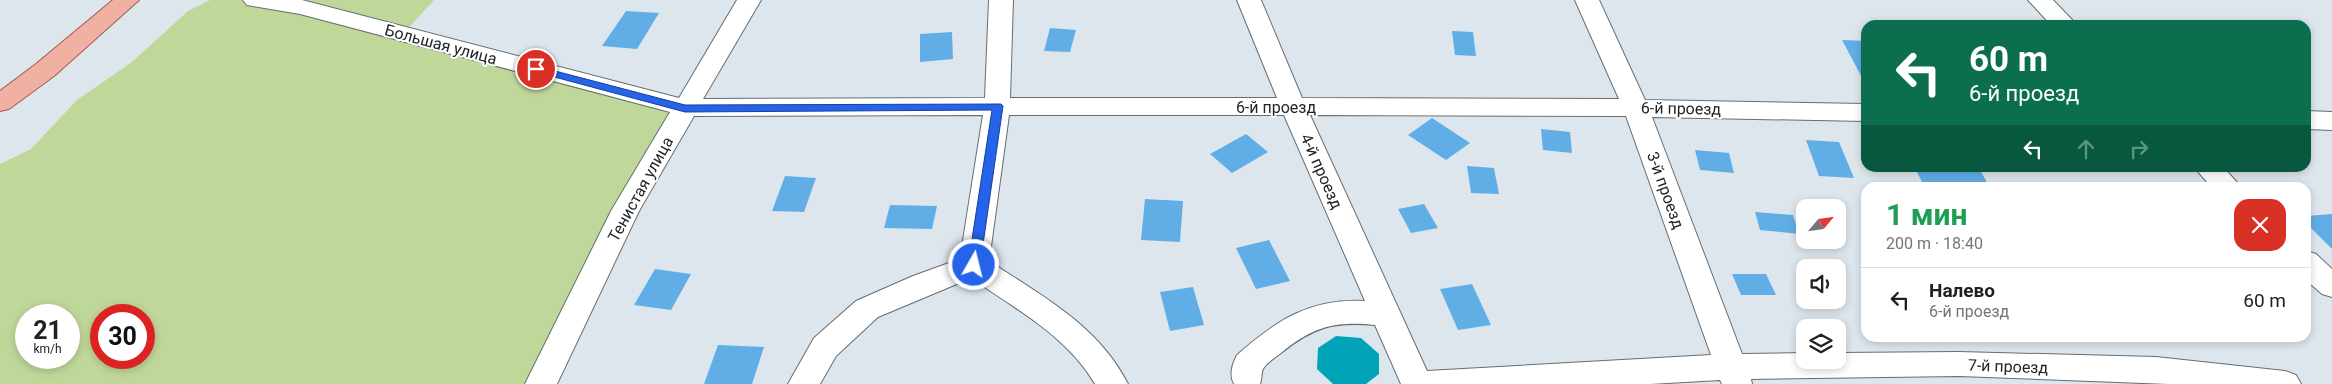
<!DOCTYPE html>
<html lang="ru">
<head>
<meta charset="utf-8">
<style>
	:root { --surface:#fff; --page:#f6f6f6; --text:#202124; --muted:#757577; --line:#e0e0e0 }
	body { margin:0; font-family:Roboto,sans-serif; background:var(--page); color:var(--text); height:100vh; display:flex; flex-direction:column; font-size:19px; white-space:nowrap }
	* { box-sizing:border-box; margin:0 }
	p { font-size:16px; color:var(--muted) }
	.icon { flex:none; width:28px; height:28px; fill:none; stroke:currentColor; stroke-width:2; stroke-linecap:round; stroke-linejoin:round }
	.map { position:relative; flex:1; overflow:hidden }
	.details { position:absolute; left:1861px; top:182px; width:450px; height:160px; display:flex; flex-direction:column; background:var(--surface); border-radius:15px; box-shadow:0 2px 8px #0003 }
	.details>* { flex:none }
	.hud { position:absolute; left:1861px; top:20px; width:450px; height:152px; border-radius:15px; box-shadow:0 2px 8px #0003; background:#0b6e4f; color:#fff; overflow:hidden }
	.needle { width:32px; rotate:61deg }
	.buttons { position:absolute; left:1796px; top:199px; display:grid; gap:10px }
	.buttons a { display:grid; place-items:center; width:50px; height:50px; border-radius:10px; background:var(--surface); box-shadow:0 2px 8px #0003; font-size:25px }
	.speed { position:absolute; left:15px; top:304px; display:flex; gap:10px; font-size:25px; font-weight:700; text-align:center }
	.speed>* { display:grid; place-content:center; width:65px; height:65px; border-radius:50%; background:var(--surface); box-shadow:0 2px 8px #0003; line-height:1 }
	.speed small { font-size:12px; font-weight:400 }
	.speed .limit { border:8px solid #d22; background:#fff; color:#111 }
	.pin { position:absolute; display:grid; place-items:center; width:42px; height:42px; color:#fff; margin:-21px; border:2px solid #fff; border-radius:50%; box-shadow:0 1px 5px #0007 }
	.me { position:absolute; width:55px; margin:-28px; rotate:8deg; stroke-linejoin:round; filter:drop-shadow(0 0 4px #0008) }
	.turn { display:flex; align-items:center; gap:18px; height:105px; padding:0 25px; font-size:22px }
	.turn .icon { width:65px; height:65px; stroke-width:2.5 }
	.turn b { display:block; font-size:35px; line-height:42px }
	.lanes { display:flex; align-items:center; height:48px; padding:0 25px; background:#0003; justify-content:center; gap:25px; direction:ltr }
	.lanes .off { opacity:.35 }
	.round { display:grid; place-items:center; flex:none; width:52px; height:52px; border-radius:15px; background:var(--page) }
	.overview { display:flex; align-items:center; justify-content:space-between; height:85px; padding:0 25px }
	h1 { font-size:30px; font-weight:700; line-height:38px; color:#1e9e55 }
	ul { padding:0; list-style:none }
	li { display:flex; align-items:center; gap:15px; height:65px; padding:0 25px; border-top:1px solid var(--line) }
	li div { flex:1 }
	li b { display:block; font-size:19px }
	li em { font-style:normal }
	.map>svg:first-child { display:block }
	.green { fill:#c0d79a; fill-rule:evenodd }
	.water { fill:#00a3b7 }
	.building { fill:#61aee7 }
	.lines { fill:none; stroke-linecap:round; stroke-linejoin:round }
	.minor-casing { stroke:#656d73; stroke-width:2 }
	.major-casing { stroke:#a15e4f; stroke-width:2 }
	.minor { fill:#fff; fill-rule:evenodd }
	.major { fill:#f0b0a2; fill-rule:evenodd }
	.route { fill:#2563eb; stroke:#184099 }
	.labels { text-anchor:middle; stroke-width:4; stroke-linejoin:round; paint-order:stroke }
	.street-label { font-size:16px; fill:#222527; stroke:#fff }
</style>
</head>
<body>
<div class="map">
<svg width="2332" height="384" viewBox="0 0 2332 384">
	<rect width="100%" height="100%" fill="#dee6ed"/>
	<!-- green -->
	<path class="green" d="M 210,0 L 434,0 L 404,33 L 669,104 L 677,122 L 541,384 L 0,384 L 0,164 L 31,149 L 77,100 L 132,62 L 188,11 ZM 26,315 L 69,315 L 69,358 L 26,358 ZM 101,315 L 144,315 L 144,358 L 101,358 Z"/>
	<!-- water -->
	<path class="water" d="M 1336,336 L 1361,338 L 1379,354 L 1379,374 L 1366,384 L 1333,384 L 1317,369 L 1318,348 Z"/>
	<!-- building -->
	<path class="building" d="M 626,11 L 659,13 L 637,49 L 602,46 Z
		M 1050,28 L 1076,30 L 1070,52 L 1044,51 Z
		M 1452,31 L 1473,32 L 1476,56 L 1455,55 Z
		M 952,32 L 953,59 L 920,62 L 920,34 Z
		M 1842,40 L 1866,41 L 1866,85 Z
		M 1432,118 L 1470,143 L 1446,160 L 1408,135 Z
		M 1541,129 L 1570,132 L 1572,153 L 1543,150 Z
		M 1246,134 L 1268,152 L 1232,173 L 1210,154 Z
		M 1806,140 L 1839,142 L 1854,178 L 1819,176 Z
		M 1695,150 L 1729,153 L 1734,173 L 1700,170 Z
		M 1467,166 L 1494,168 L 1499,194 L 1471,193 Z
		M 1915,168 L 1979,168 L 1990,188 L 1925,188 Z
		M 785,176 L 816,178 L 804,212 L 772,211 Z
		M 1145,199 L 1183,201 L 1180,242 L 1141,240 Z
		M 1424,204 L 1438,228 L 1411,233 L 1398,209 Z
		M 890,205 L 937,206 L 932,229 L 884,228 Z
		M 1755,212 L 1793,215 L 1799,234 L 1760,230 Z
		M 2332,214 L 2332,249 L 2306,223 L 2306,216 Z
		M 1269,240 L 1290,281 L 1256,289 L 1236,248 Z
		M 655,269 L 691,274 L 671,310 L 634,305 Z
		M 1732,274 L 1766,274 L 1776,295 L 1741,295 Z
		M 1472,284 L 1491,325 L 1458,330 L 1440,289 Z
		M 1193,287 L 1204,325 L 1170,331 L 1160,292 Z
		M 718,345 L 764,347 L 752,384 L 704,384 Z"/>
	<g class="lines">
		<!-- minor casing -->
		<g class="minor-casing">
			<path id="minor" d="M 243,0 L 302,0 L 679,98 L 737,0 L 761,0 L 703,99 L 985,98 L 989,0 L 1013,0 L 1010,98 L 1277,98 L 1237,0 L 1261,0 L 1302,98 L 1619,99 L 1575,0 L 1599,0 L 1645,100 L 1866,104 L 1866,121 L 1652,117 L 1742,354 L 1805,353 L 1805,360 L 1838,360 L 1838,353 L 1959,352 L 2156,357 L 2285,371 L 2296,375 L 2301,384 L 2169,384 L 1959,376 L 1751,379 L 1752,384 L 1722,384 L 1720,380 L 1650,384 L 1401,384 L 1375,325 C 1334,321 1313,327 1281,353 C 1276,357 1266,363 1263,369 C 1261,373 1262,379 1260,384 L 1234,384 C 1229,374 1232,365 1237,355 C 1277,320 1310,298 1365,301 L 1284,115 L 1009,115 L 989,261 C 1042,296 1098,325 1128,384 L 1095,384 C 1067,336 1016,309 971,278 L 878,317 L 836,356 L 820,384 L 788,384 L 814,338 L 856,301 L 913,276 L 960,259 L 983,115 L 694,116 L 639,211 L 557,384 L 525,384 L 611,211 L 670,112 L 300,14 L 247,5 ZM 1310,115 L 1626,116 L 1711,355 L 1427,371 Z
				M 2028,0 L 2053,0 L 2077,25 L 2051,25 Z
				M 2306,111 L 2332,112 L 2332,130 L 2306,129 Z
				M 2195,168 L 2224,168 L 2242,188 L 2212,188 Z
				M 2306,251 L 2316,254 L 2332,269 L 2332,297 L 2322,294 L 2306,280 Z"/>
		</g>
		<!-- major casing -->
		<g class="major-casing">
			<path id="major" d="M 113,0 L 139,0 L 54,76 L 9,109 L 0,111 L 0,91 L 36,64 Z"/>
		</g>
		<!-- minor -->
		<use href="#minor" class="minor"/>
		<!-- major -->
		<use href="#major" class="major"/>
	</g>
	<!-- route -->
	<path class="route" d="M 536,66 L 685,105 L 1001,104 L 1003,106 L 980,265 L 974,269 L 968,265 L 992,110 L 685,112 L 532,71 L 530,69 Z"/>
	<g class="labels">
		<!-- street labels -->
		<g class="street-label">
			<text transform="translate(441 44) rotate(15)" y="6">Большая улица</text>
			<text x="1276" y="113">6-й проезд</text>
			<text transform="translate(1681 108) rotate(1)" y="6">6-й проезд</text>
			<text transform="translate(1322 171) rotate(66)" y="6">4-й проезд</text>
			<text transform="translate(640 189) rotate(-61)" y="6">Тенистая улица</text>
			<text transform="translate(1666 190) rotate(70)" y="6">3-й проезд</text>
			<text transform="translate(2008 366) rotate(2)" y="6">7-й проезд</text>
		</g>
	</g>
</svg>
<div class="buttons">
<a><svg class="needle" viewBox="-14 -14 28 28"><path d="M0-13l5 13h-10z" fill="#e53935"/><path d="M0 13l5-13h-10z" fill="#757577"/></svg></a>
<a><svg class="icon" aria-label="sound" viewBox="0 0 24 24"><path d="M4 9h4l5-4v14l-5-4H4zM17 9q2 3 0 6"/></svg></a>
<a><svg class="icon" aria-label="layers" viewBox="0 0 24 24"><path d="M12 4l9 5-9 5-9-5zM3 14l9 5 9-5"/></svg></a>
</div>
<div class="speed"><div>21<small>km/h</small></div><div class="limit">30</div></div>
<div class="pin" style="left:536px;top:69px;background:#d93025"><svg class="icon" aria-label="arrive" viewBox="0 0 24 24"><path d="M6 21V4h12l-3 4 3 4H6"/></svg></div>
<svg class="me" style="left:974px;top:265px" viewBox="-20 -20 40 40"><circle r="17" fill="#2563eb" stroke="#fff" stroke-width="3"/><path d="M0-11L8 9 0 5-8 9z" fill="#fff"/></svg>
<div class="hud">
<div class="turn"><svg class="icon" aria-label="left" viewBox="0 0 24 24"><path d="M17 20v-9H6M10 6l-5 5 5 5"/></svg><div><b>60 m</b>6-й проезд</div></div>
<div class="lanes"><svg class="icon" aria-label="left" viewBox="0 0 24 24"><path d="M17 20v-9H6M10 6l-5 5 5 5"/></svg><svg class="icon off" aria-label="ahead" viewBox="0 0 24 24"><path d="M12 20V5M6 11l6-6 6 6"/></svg><svg class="icon off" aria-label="right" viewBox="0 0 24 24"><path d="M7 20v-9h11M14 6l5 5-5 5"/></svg></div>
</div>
<section class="details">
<div class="overview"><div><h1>1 мин</h1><p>200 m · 18:40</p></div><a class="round" style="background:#d93025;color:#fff"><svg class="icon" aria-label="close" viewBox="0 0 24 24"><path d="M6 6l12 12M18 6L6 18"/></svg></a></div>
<ul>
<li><svg class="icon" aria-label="left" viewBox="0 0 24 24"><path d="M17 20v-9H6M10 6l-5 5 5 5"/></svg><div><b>Налево</b><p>6-й проезд</p></div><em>60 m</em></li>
</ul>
</section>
</div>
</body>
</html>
